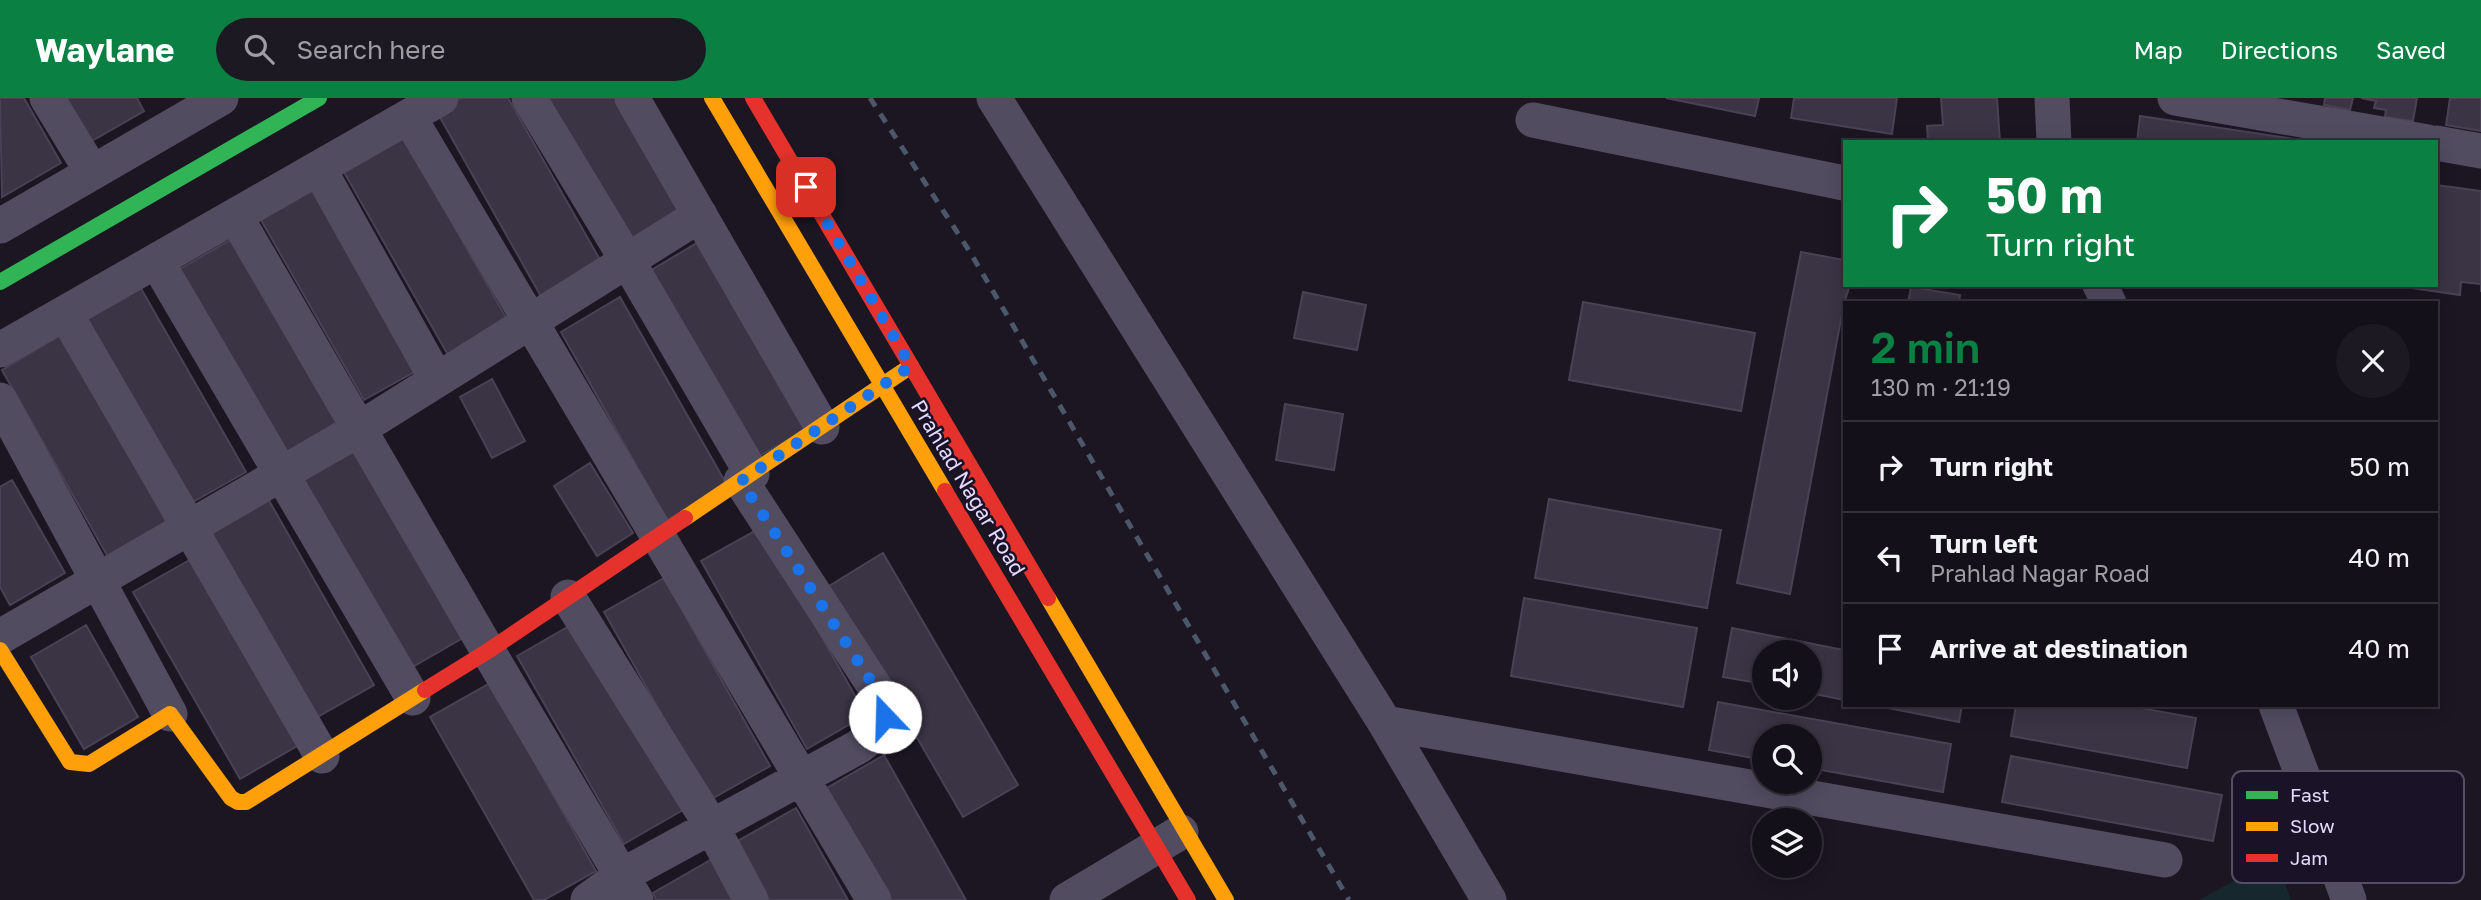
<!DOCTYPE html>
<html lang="en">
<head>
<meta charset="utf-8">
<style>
	:root { --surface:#14101a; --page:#1d1923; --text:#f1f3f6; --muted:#9d9da2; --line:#333039; --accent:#0b8043 }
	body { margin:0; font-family:"Golos Text",sans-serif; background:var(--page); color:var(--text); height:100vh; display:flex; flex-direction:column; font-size:26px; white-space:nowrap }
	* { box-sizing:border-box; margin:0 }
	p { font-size:23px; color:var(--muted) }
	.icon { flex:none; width:38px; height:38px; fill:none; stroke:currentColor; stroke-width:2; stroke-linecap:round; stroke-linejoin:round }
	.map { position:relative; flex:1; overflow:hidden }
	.sheet { position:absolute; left:1843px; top:203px; width:595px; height:406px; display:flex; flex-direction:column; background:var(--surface); border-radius:0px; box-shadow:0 4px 18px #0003,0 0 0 2px var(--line) }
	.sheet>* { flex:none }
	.top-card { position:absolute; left:1843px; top:42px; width:595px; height:147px; border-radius:0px; box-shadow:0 4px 18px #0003,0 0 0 2px var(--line); background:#0b8043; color:#fff; overflow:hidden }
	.tools { position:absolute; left:1752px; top:542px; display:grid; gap:14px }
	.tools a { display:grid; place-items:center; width:70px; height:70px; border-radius:50%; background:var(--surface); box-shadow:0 4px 18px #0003,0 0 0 2px var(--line); font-size:35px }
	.pin { position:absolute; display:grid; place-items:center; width:60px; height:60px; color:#fff; margin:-30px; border-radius:14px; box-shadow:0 4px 10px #0006 }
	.me { position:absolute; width:77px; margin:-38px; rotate:339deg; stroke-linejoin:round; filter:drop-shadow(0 0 5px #0008) }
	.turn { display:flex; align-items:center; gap:24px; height:147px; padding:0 28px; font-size:32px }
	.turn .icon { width:91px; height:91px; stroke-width:2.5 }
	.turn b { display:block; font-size:49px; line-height:60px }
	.round { display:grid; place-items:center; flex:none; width:74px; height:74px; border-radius:37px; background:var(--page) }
	.head { display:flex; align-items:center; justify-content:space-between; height:119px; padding:0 28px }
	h1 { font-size:42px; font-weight:600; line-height:52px; color:var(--accent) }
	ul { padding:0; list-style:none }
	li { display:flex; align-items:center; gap:21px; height:91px; padding:0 28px; border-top:2px solid var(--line) }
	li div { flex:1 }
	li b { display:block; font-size:26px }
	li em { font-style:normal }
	header { display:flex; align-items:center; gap:42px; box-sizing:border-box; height:98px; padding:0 35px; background:var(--accent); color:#fff }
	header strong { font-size:33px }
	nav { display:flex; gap:38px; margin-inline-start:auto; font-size:24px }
	.search { width:490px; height:63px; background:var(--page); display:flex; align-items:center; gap:18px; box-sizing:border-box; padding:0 24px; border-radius:38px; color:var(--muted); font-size:26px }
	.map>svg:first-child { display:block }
	.green { fill:#16272d }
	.building { fill:#3a3444; stroke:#494255; stroke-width:2 }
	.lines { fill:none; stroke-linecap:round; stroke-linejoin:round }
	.street { stroke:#524c61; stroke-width:35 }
	.fast { stroke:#30b455; stroke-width:16 }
	.slow { stroke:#ff9f0a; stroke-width:16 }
	.jam { stroke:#e5322d; stroke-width:16 }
	.rail { stroke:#4c576a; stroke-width:5; stroke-dasharray:10 9; stroke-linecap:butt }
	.route { stroke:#1a73e8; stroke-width:12; stroke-dasharray:0 21.6 }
	.labels { text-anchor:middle; stroke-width:5; stroke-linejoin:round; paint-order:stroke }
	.street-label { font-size:21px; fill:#e6dafc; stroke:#1a1226 }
	.key { fill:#1a1226; stroke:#574e66; stroke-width:2 }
	.key-label { font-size:19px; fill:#e6dafc }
</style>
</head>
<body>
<header>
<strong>Waylane</strong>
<div class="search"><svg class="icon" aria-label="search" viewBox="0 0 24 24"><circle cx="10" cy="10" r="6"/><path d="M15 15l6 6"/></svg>Search here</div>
<nav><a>Map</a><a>Directions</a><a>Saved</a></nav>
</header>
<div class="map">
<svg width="2481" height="802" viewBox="0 0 2481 802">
	<rect width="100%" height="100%" fill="#1b1622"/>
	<!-- green -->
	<path class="green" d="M 2276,760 L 2291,802 L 2199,802 Z"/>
	<!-- building -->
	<path class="building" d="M 0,0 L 24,0 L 61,65 L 2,99 Z
		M 59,0 L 137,0 L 144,13 L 85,47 Z
		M 461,0 L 508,0 L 603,167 L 543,202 L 437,14 Z
		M 541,0 L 620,0 L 684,114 L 625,148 Z
		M 1666,0 L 1759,0 L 1755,18 Z
		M 1794,0 L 1897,0 L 1892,36 L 1791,20 Z
		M 1941,0 L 1997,0 L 2000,44 L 1928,44 L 1927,28 L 1943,27 Z
		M 2325,0 L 2353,0 L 2350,12 L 2324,7 Z
		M 2361,0 L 2417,0 L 2413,23 L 2385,19 L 2386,12 L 2374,10 L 2376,3 Z
		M 2450,0 L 2481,0 L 2481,33 L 2446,27 Z
		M 2140,18 L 2315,44 L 2137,44 Z
		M 401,35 L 508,223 L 448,257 L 341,69 Z
		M 317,81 L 423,269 L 364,302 L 257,115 Z
		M 2436,87 L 2481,93 L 2481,194 L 2481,186 L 2461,184 L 2460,197 L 2398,188 L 2436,187 Z
		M 237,138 L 343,325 L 284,360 L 178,172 Z
		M 707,139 L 814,327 L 754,361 L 648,174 Z
		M 1801,154 L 1844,162 L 1844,187 L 1850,187 L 1844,205 L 1790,496 L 1737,485 Z
		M 139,187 L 246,374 L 186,408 L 80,220 Z
		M 1911,189 L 1960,197 L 1959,205 L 1908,205 Z
		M 1303,194 L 1366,207 L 1357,252 L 1294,240 Z
		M 620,199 L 727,387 L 667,422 L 561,234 Z
		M 1583,204 L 1755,235 L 1741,313 L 1569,282 Z
		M 61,237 L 167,425 L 108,459 L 2,272 Z
		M 492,281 L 525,343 L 492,360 L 460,299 Z
		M 1285,306 L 1343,316 L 1334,372 L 1276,362 Z
		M 357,352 L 463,540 L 404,574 L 297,386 Z
		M 590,365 L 633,435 L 597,458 L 554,388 Z
		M 12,382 L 65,475 L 10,507 L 0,489 L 0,389 Z
		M 267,399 L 374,587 L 314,621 L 208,433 Z
		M 1549,401 L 1721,432 L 1707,510 L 1535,480 Z
		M 760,430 L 866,617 L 807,651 L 701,463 Z
		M 883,455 L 1018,687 L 963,719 L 829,488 Z
		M 193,460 L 299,647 L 240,681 L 133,494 Z
		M 664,480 L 770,668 L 710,702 L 604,514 Z
		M 1524,500 L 1697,530 L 1683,609 L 1511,578 Z
		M 576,524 L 683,712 L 624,746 L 517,558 Z
		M 86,527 L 138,619 L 84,651 L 31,559 Z
		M 1732,530 L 1844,552 L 1844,602 L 1810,595 L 1810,555 L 1764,555 L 1764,586 L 1723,579 Z
		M 490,585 L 596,773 L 544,802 L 534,802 L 430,619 Z
		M 1718,604 L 1951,646 L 1943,694 L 1810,670 L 1810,639 L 1764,639 L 1764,662 L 1709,652 Z
		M 1873,607 L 1962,607 L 1959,624 Z
		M 2016,607 L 2124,607 L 2196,620 L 2187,670 L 2011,638 Z
		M 884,657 L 966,802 L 888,802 L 825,691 Z
		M 2011,658 L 2222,697 L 2213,743 L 2002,704 Z
		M 796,710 L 848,802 L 769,802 L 736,744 Z
		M 712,761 L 735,802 L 656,802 L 653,795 Z"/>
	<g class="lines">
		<!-- street -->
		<path class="street" d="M 47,0 L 92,74
			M 529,0 L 627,162 L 752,376
			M 632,0 L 822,329
			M 994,0 L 1385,625
			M 2052,0 L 2054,44
			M 2175,0 L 2428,44
			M 409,19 L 874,802
			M 1533,22 L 1844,85
			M 2436,45 L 2481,53
			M 319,71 L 437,282
			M 236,119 L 488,553 L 636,802
			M 0,128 L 221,0
			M 157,164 L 413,600
			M 2100,187 L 2109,205
			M 65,215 L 322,658
			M 0,252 L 441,0
			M 0,302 L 170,616
			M 568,499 L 711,727 L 751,802
			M 0,539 L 359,331 L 700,117
			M 2276,607 L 2349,802
			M 588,802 L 621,778 L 858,649 C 878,634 892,623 880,597 L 741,383
			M 1067,802 L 1181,734
			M 1489,802 L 1385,625 L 2165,762"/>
		<!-- fast -->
		<path class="fast" d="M 0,184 L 319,0"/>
		<!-- slow -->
		<path class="slow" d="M 712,0 L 945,393
			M 685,420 L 911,268
			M 1048,500 L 1226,802
			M 0,552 L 70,664 L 89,666 L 170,616 L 231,700 L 238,704 L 246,704 L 425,592"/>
		<!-- jam -->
		<path class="jam" d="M 753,0 L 1048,500
			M 945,393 L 1188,802
			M 425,592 L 488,553 L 685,420"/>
		<!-- rail -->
		<path class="rail" d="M 870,0 L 970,154 L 1349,802"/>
	</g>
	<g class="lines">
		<!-- route -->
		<path class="route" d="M 806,89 L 911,268 L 741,383 L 880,597 L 885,609 L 885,619"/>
	</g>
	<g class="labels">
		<!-- street labels -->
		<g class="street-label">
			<text transform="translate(968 390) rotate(59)" y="7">Prahlad Nagar Road</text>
		</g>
	</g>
	<!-- legend -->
	<rect x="2232" y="673" width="232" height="112" rx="10" class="key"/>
	<rect x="2246" y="693" width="32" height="8" fill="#30b455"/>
	<rect x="2246" y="724" width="32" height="9" fill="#ff9f0a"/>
	<rect x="2246" y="756" width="32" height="8" fill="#e5322d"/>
	<g class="key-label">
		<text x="2290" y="704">Fast</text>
		<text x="2290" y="735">Slow</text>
		<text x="2290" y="767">Jam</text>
	</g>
</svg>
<div class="tools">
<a><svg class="icon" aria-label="sound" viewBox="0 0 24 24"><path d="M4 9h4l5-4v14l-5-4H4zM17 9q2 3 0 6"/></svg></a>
<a><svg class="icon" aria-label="search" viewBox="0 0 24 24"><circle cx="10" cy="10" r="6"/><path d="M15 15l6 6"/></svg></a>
<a><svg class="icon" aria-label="layers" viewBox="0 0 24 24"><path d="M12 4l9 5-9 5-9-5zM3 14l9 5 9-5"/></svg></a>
</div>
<div class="pin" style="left:806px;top:89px;background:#d93025"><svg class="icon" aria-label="arrive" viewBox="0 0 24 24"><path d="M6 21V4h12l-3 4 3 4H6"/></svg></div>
<svg class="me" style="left:885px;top:619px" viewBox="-20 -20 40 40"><circle r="19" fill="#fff"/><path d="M0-13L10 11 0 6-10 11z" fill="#1a73e8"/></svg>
<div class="top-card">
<div class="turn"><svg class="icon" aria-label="right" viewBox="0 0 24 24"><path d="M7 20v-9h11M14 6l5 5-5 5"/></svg><div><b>50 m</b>Turn right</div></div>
</div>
<section class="sheet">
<div class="head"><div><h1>2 min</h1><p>130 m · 21:19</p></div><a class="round"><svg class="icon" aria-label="close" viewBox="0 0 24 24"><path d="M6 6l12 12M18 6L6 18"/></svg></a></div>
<ul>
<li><svg class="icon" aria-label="right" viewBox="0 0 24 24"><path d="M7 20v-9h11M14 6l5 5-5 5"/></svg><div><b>Turn right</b></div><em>50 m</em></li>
<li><svg class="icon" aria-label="left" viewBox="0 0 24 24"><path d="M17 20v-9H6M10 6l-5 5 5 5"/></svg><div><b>Turn left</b><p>Prahlad Nagar Road</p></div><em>40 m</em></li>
<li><svg class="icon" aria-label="arrive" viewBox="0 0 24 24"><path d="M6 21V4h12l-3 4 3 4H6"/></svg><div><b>Arrive at destination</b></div><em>40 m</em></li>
</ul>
</section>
</div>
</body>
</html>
